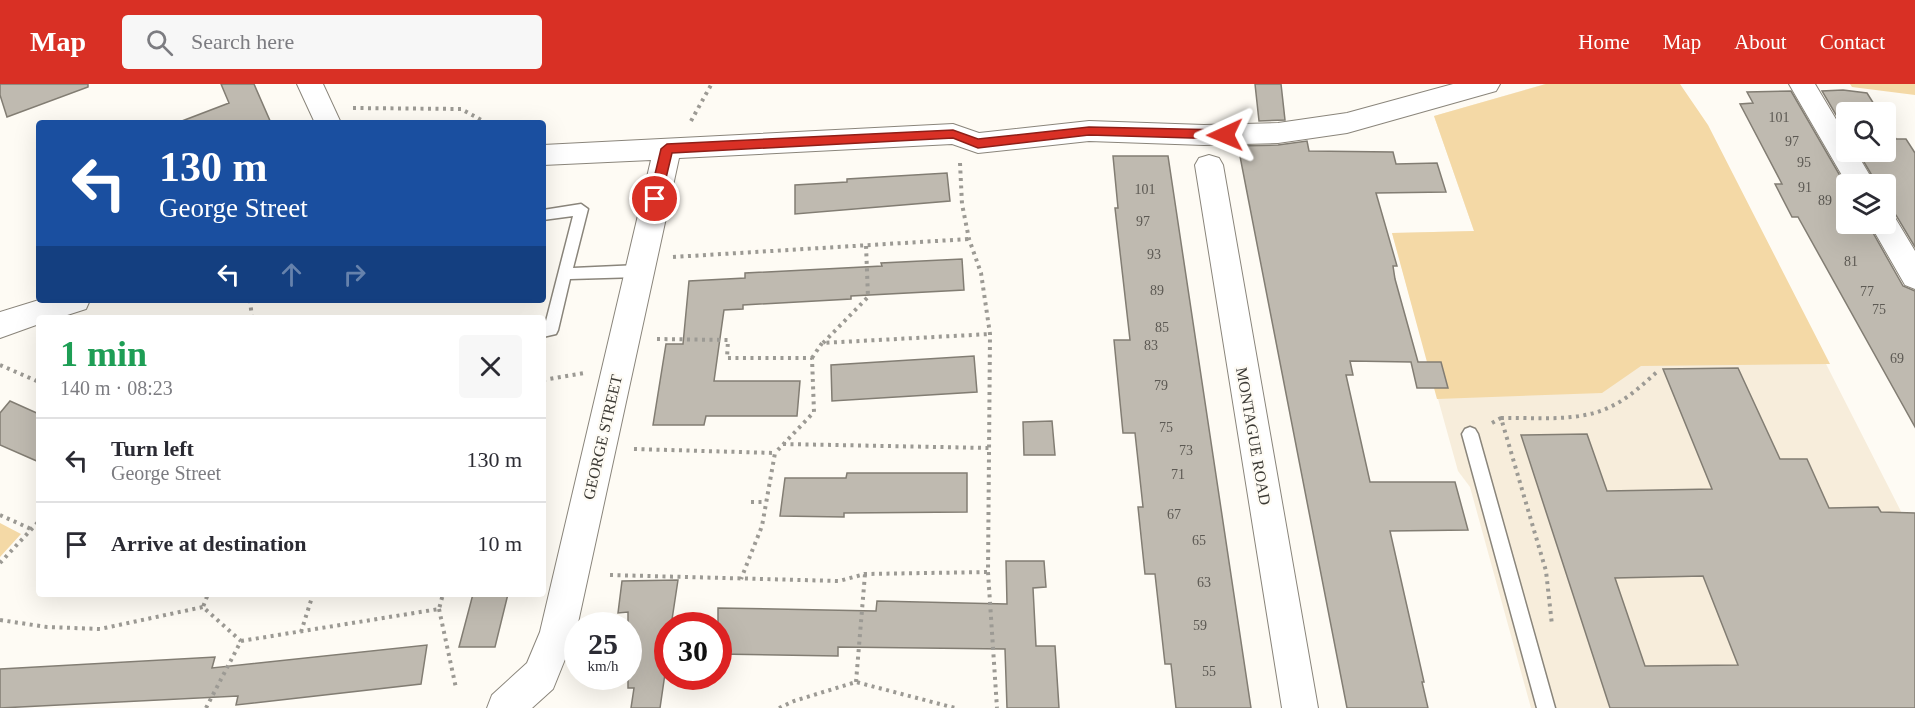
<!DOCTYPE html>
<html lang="en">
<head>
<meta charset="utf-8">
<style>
	:root { --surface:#fff; --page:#f7f7f7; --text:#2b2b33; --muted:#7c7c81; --line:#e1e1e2; --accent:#d93025 }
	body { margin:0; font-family:Georgia,serif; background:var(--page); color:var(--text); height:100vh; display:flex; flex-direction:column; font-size:22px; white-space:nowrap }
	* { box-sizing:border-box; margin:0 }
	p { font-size:20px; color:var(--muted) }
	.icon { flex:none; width:33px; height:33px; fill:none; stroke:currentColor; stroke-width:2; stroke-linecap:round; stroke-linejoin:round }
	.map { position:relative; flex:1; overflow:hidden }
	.sheet { position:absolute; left:36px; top:231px; width:510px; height:282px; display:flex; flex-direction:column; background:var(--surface); border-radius:6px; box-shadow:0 6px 24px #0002 }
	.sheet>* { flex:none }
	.hud { position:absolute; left:36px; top:36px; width:510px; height:183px; border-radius:6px; box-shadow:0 6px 24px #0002; background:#1a4fa0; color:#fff; overflow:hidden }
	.tools { position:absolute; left:1836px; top:18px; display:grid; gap:12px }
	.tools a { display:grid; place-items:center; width:60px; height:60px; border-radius:6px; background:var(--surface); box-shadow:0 6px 24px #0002; font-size:30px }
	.speed { position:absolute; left:564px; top:528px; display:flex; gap:12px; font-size:30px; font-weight:700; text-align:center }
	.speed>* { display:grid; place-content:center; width:78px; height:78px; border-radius:50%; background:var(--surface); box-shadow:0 6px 24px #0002; line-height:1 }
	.speed small { font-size:15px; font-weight:400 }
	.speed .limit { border:9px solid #d22; background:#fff; color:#111 }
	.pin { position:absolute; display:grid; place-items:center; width:51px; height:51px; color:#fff; margin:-26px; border:3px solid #fff; border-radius:50%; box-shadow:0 2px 6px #0007 }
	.me { position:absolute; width:66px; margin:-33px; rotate:269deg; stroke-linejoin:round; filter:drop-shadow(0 0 4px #0008) }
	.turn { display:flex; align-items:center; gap:21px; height:126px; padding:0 24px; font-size:27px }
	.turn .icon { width:78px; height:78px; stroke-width:2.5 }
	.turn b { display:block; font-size:42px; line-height:51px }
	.lanes { display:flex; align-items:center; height:57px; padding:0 24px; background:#0003; justify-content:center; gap:30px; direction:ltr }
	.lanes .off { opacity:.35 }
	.round { display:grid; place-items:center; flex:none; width:63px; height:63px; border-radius:6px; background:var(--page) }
	.headline { display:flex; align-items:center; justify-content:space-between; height:102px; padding:0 24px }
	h1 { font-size:36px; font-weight:700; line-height:45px; color:#1e9e55 }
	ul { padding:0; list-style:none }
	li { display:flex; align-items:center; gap:18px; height:84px; padding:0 24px; border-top:2px solid var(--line) }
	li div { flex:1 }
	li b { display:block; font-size:22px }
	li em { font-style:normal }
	header { display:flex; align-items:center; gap:36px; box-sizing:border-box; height:84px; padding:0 30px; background:var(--accent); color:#fff }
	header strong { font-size:28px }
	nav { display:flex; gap:33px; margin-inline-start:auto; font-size:21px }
	.search { width:420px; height:54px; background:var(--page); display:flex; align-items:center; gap:15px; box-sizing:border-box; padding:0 21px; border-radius:6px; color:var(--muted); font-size:22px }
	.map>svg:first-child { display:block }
	.built { fill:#f7eddb }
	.green { fill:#f4d9a6 }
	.building { fill:#bfbab0; stroke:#827d73; stroke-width:1.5; fill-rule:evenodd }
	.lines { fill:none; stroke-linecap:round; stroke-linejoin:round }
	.lane-casing { stroke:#8a857b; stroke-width:3 }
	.street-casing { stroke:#8a857b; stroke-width:2 }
	.path { stroke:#9c9a94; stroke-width:4; stroke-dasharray:3 4.5; stroke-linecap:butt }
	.lane { fill:#fff; fill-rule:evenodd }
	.street { fill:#fff; fill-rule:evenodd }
	.route { fill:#d93025; stroke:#8d1f18; stroke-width:1.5 }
	.labels { text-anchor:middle; stroke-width:4.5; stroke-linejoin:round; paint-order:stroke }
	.number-label { font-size:14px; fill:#5c5953 }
	.street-label { font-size:16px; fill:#3b3934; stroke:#fefbf4 }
</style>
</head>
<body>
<header>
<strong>Map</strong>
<div class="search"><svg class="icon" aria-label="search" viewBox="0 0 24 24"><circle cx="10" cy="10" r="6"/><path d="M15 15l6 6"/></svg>Search here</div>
<nav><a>Home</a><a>Map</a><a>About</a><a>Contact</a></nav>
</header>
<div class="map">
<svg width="1915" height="624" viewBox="0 0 1915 624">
	<rect width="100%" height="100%" fill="#fefbf4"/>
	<!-- built -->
	<path class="built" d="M 1545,0 L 1674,0 L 1704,40 L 1915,455 L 1915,624 L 1531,624 L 1470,403 L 1458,387 L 1392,149 L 1474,147 L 1434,32 Z"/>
	<!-- green -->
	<path class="green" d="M 1546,0 L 1680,0 L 1708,41 L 1830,280 L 1641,282 L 1602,309 L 1437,315 L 1392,149 L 1474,147 L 1434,32 Z
		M 1850,0 L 1915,0 L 1915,11 L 1852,3 Z
		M 0,439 L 21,450 L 0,473 Z"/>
	<!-- building -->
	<path class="building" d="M 0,0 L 88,0 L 88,3 L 7,33 L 0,11 Z
		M 221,0 L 254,0 L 271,39 L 183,39 L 182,37 L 229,19 Z
		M 1255,0 L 1281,0 L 1285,36 L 1259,37 Z
		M 1843,6 L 1867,9 L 1879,28 L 1846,28 L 1846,48 L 1822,7 Z
		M 1791,7 L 1846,102 L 1846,140 L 1868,140 L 1903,202 L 1915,207 L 1915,343 L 1798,133 L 1792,133 L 1775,100 L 1782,100 L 1740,20 L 1753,19 L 1747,8 Z
		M 1886,38 L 1896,55 L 1906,55 L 1915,69 L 1915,163 L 1896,131 L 1886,127 L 1886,100 L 1877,100 L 1858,68 L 1886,68 Z
		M 1307,57 L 1309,67 L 1393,68 L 1396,80 L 1437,79 L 1446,108 L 1376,109 L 1397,182 L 1393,182 L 1395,195 L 1418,278 L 1441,278 L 1448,304 L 1417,304 L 1411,278 L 1350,277 L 1353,291 L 1346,291 L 1370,398 L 1455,398 L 1468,446 L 1390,447 L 1424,598 L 1422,598 L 1428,624 L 1347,624 L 1238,62 L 1278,61 Z
		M 1113,72 L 1168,72 L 1251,624 L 1176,624 L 1171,580 L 1165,580 L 1155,490 L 1145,490 L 1138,423 L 1143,423 L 1135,349 L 1123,349 L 1114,256 L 1130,256 L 1115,124 L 1118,124 Z
		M 947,89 L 950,117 L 795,130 L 795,101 L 847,98 L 847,95 Z
		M 962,175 L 964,206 L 851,212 L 851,215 L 743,221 L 743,225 L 724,226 L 714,297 L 800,297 L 797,332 L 706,332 L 704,341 L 653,341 L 666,260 L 683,260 L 689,197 L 745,194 L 745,189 L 882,182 L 881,179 Z
		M 974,272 L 977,308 L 832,317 L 831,281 Z
		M 1738,284 L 1780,375 L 1807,375 L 1829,424 L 1878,423 L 1881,428 L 1915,429 L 1915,624 L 1610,624 L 1521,351 L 1587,350 L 1607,407 L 1712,405 L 1663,285 ZM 1703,492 L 1738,581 L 1645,582 L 1615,494 Z
		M 10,317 L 39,330 L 39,378 L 0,361 L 0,329 Z
		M 1052,337 L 1055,371 L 1024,371 L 1023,338 Z
		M 847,389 L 967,389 L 967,428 L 844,429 L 844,433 L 780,432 L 785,394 L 846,394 Z
		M 1006,477 L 1044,477 L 1046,503 L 1033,504 L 1036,562 L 1055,562 L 1059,624 L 1007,624 L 1005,565 L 838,563 L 838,572 L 718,570 L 718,524 L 876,527 L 877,517 L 1007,520 Z
		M 678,496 L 671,542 L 668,542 L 668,569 L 660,624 L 631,624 L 634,604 L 628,604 L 628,528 L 618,529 L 622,497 Z
		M 473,510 L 508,510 L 495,563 L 459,563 Z
		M 427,561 L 421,600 L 236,621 L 238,612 L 0,624 L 0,585 L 215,573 L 212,584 Z"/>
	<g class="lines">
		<!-- lane casing -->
		<g class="lane-casing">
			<path id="lane" d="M 581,120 L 588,125 L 573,184 L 639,181 L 644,183 L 646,187 L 644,191 L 639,193 L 570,195 L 558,246 L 556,250 L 543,253 L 543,241 L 545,241 L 573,132 L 543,136 L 543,126 Z
				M 1470,343 L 1475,345 L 1478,350 L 1555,624 L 1537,624 L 1462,350 L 1465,345 Z"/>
		</g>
		<!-- street casing -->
		<g class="street-casing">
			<path id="street" d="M 297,0 L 323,0 L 341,39 L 315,39 Z
				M 1453,0 L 1500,0 L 1496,7 L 1347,49 L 1278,59 L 1204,61 L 1089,57 L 978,69 L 952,60 L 679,74 L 576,548 L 553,605 L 532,624 L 487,624 L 492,611 L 527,579 L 540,548 L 651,76 L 543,81 L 543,61 L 953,40 L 979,49 L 1089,37 L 1204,41 L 1278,39 L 1347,29 Z
				M 1789,0 L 1815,0 L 1846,52 L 1846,68 L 1856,68 L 1875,100 L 1847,100 Z
				M 1209,71 L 1219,74 L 1223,81 L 1318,624 L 1282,624 L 1195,81 L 1199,74 Z
				M 1886,129 L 1894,132 L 1915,167 L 1915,205 L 1905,201 L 1870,140 L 1886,140 Z
				M 39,216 L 90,216 L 86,225 L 58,234 L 39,234 L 39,240 L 0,254 L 0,228 Z"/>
		</g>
		<!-- path -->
		<path class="path" d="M 353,24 L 461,25 L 487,39
			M 691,37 L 711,1
			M 960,79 L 962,120 L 969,155 L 981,189 L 990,250 L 988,488 L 997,624
			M 673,173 L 969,155
			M 250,216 L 252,234
			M 657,255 L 728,256 L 727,274 L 812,274 L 814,328 L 775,369
			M 823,259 L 868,213 L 866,161
			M 812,274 L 822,259 L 990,250
			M 0,281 L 39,298
			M 543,296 L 584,289
			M 1501,334 C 1537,333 1579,339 1612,322 C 1629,314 1643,300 1657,288
			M 1492,339 L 1501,334 L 1546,487 L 1552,541
			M 783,360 L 989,364
			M 634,365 L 775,369 L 762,442 L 741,495
			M 751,418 L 766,418
			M 0,431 L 31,445
			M 0,479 L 39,437
			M 610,491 L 839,497 L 865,490 L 988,488
			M 439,525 L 456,604
			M 0,536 L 47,543 L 100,545 L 203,523
			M 301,548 L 313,510
			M 241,557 L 439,525 L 443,510
			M 856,598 L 865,490
			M 206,624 L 241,557 L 203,523 L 208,510
			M 779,624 L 794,617 L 856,598 L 955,624"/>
		<!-- lane -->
		<use href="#lane" class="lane"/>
		<!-- street -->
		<use href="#street" class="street"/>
	</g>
	<!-- route -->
	<path class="route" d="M 1089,43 L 1225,46 L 1231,51 L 1225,55 L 1089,51 L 978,64 L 953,54 L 672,69 L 661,115 L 655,120 L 649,115 L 661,65 L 667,60 L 953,46 L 978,55 Z"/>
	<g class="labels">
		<!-- number labels -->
		<g class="number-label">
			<text x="1779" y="38">101</text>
			<text x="1792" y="62">97</text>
			<text x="1804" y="83">95</text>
			<text x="1805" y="108">91</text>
			<text x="1145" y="110">101</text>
			<text x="1825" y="121">89</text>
			<text x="1143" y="142">97</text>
			<text x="1154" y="175">93</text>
			<text x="1851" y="182">81</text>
			<text x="1157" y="211">89</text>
			<text x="1867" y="212">77</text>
			<text x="1879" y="230">75</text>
			<text x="1162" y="248">85</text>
			<text x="1151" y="266">83</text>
			<text x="1897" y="279">69</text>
			<text x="1161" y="306">79</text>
			<text x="1166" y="348">75</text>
			<text x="1186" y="371">73</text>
			<text x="1178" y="395">71</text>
			<text x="1174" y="435">67</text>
			<text x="1199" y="461">65</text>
			<text x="1204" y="503">63</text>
			<text x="1200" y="546">59</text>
			<text x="1209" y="592">55</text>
		</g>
		<!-- street labels -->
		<g class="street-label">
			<text transform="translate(1254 352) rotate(80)" y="6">MONTAGUE ROAD</text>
			<text transform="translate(602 353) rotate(-77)" y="6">GEORGE STREET</text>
		</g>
	</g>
</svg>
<div class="tools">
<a><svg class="icon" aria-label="search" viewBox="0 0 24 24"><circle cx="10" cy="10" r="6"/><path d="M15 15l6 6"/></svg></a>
<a><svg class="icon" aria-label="layers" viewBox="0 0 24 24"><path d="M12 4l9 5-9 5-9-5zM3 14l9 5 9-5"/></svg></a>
</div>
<div class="speed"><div>25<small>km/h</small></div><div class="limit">30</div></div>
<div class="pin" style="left:655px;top:115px;background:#d93025"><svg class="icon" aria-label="arrive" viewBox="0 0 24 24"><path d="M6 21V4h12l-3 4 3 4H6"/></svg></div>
<svg class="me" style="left:1225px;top:51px" viewBox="-20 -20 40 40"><path d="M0-17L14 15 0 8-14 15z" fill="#d93025" stroke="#fff" stroke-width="4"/></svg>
<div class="hud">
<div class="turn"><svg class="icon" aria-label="left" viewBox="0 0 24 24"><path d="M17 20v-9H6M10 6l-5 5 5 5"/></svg><div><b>130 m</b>George Street</div></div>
<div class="lanes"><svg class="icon" aria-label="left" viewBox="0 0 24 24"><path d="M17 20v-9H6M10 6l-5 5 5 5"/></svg><svg class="icon off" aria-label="ahead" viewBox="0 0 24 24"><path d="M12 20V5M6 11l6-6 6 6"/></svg><svg class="icon off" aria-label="right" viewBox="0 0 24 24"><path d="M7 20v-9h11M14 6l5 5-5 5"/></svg></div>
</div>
<section class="sheet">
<div class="headline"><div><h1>1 min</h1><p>140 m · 08:23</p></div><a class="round"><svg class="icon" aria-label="close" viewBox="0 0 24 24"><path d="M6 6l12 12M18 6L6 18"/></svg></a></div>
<ul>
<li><svg class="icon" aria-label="left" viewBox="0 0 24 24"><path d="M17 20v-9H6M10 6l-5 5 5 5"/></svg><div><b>Turn left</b><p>George Street</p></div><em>130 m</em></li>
<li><svg class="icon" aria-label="arrive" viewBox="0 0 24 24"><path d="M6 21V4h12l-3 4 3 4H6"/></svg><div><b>Arrive at destination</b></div><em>10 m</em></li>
</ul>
</section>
</div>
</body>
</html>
